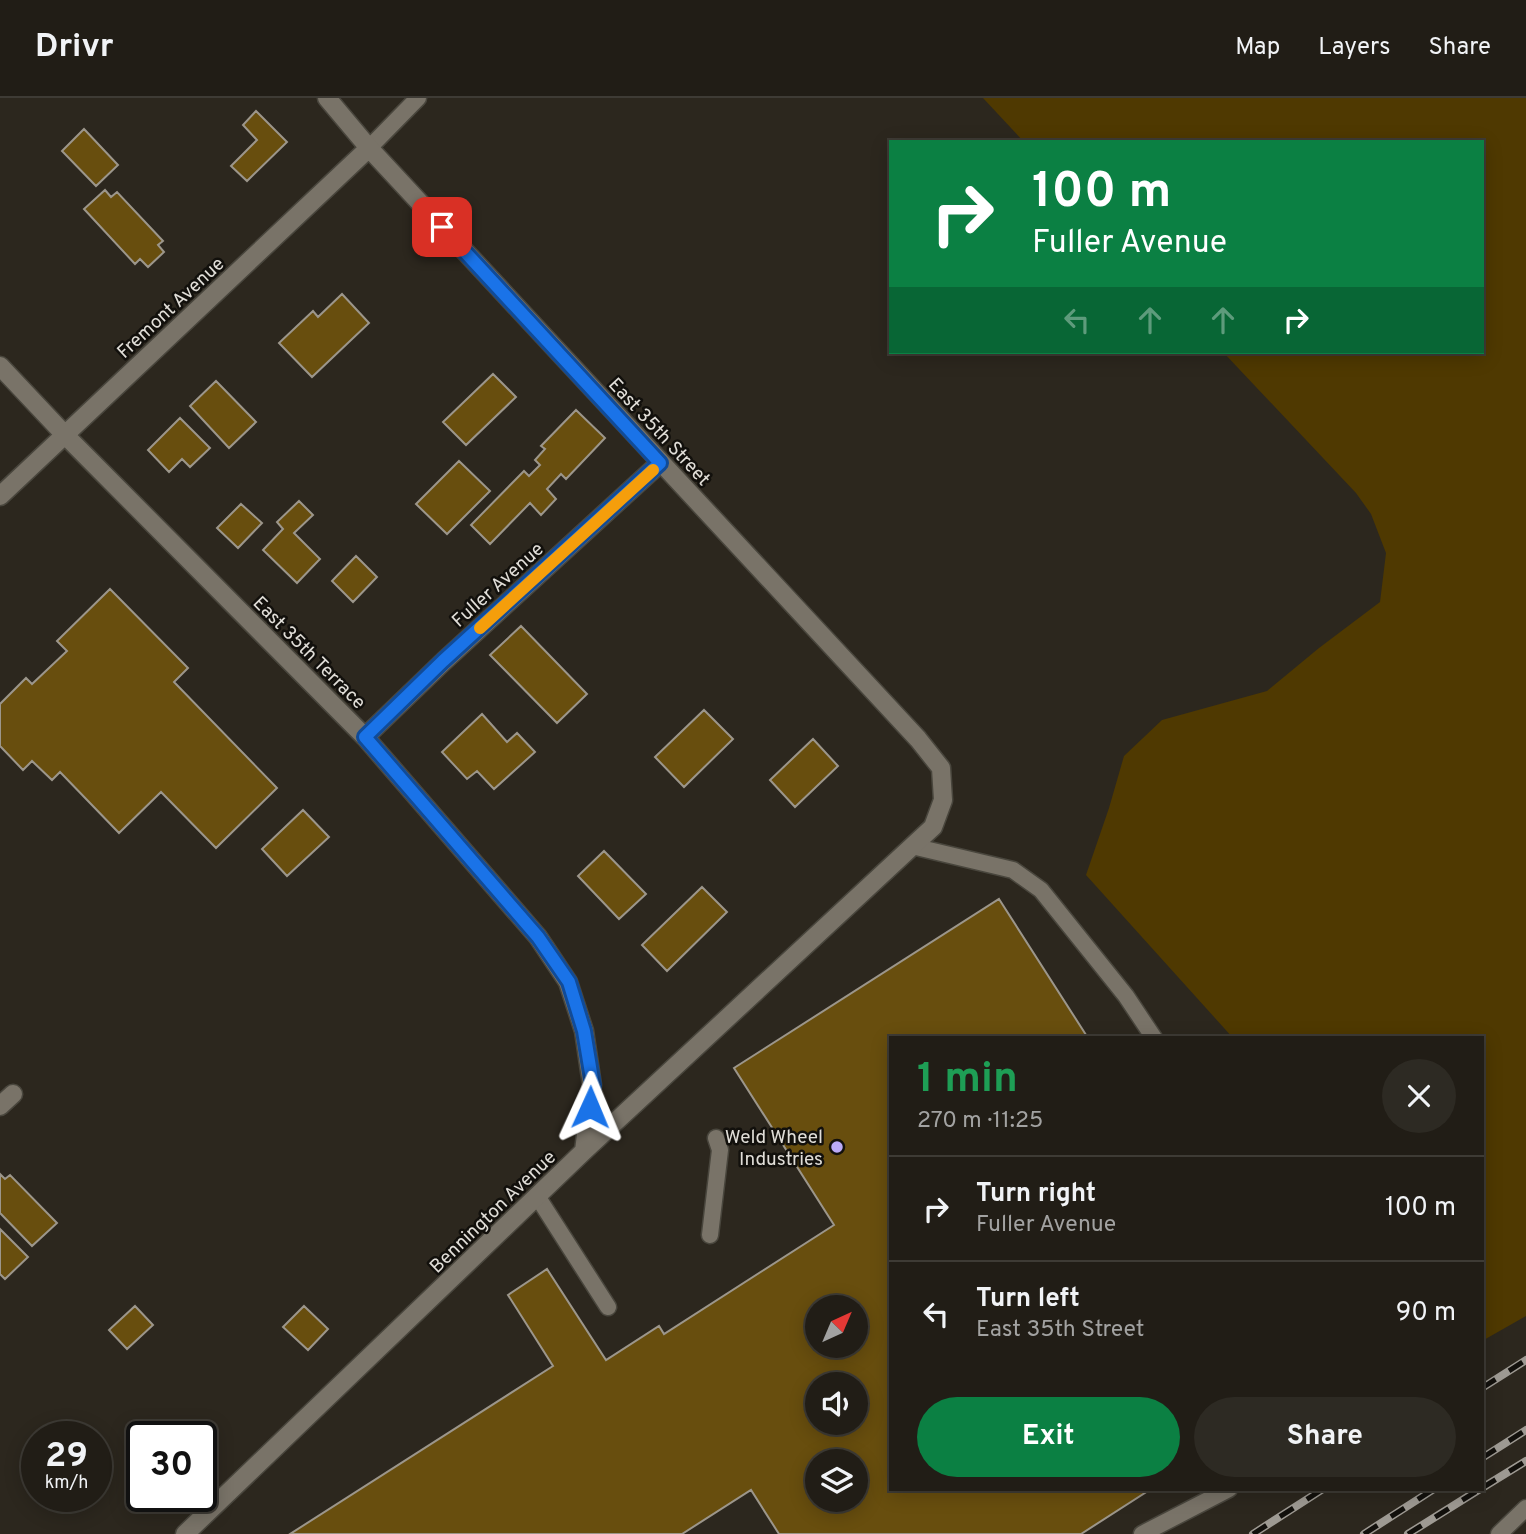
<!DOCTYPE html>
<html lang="en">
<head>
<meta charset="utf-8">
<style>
	:root { --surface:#211d16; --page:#2d2a23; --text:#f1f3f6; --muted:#a2a2a1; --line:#3e3b35; --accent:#0b8043 }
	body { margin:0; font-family:Overpass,sans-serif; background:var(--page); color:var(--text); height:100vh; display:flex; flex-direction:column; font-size:26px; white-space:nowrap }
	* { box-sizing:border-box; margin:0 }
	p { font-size:23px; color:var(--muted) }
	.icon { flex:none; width:38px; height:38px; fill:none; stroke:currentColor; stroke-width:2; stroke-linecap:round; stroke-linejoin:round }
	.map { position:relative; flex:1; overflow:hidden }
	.details { position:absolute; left:889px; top:938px; width:595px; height:455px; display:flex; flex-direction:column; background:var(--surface); border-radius:0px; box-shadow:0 4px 18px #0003,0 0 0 2px var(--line) }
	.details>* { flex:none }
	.top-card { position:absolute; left:889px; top:42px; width:595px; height:214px; border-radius:0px; box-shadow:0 4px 18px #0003,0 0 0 2px var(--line); background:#0b8043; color:#fff; overflow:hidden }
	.needle { width:46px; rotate:44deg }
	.tools { position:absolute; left:805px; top:1197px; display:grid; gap:14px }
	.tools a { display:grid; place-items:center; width:63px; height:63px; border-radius:50%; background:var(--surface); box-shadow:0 4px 18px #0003,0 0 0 2px var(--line); font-size:35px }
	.speed { position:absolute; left:21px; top:1323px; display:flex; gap:14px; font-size:35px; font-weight:700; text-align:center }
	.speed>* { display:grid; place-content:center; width:91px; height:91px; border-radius:50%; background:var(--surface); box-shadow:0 4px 18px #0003,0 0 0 2px var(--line); line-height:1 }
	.speed small { font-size:18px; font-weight:400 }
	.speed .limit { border:4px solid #111; border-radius:10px; background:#fff; color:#111 }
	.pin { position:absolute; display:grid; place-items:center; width:60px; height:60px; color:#fff; margin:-30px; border-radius:14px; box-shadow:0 4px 10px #0006 }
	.me { position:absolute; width:77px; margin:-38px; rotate:1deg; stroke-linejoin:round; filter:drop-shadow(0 0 5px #0008) }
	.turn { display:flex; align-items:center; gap:24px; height:147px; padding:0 28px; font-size:32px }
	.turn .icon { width:91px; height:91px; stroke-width:2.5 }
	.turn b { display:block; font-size:49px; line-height:60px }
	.lanes { display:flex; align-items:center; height:66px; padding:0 28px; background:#0003; justify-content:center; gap:35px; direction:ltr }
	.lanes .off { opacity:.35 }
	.round { display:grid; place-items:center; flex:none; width:74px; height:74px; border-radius:37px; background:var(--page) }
	.head { display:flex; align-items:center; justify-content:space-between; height:119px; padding:0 28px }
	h1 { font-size:42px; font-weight:700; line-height:52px; color:#1e9e55 }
	.cta { display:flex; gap:14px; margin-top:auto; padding:14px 28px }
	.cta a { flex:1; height:80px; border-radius:42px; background:var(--accent); color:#fff; font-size:28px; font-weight:700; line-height:80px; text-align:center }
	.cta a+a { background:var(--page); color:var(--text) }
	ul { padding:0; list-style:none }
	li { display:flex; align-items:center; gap:21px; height:105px; padding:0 28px; border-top:2px solid var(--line) }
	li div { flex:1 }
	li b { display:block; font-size:26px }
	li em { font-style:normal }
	header { display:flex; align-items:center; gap:42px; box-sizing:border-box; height:98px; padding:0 35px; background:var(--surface); border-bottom:2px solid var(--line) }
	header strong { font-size:33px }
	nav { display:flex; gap:38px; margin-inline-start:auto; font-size:24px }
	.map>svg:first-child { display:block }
	.green { fill:#4f3901 }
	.building { fill:#684e0e; stroke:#9c968b; stroke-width:2; fill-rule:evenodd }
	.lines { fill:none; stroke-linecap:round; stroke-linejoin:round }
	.lane-casing { stroke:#49463d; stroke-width:19 }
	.street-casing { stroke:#49463d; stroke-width:21 }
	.lane { stroke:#797368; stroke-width:16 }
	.street { stroke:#797368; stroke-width:18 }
	.rail-casing { stroke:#9e9a93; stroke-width:8 }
	.rail { stroke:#12100c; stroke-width:5; stroke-dasharray:16; stroke-linecap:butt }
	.route-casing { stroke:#114b97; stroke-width:18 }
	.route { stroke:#1a73e8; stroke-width:12 }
	.slow { stroke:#f59e0b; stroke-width:12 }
	.poi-dot { fill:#bbaaf6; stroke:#12100c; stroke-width:2.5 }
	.labels { text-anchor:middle; stroke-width:5; stroke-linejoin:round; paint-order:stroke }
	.street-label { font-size:19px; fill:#e1ded8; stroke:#12100c }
	.poi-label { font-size:19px; fill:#e1ded8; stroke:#12100c; text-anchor:end }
</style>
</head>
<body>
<header>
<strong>Drivr</strong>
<nav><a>Map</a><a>Layers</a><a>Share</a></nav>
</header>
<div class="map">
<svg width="1526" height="1436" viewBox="0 0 1526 1436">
	<rect width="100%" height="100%" fill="#2c271e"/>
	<!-- green -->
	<path class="green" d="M 983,0 L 1526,0 L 1526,1218 L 1482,1243 L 1482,940 L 1233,940 L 1086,777 L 1109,710 L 1124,658 L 1162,622 L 1267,593 L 1319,550 L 1380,504 L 1386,455 L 1371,416 L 1356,395 L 1223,254 L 1482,254 L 1482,44 L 1024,44 Z"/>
	<!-- building -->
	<path class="building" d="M 256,13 L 287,44 L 247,83 L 231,68 L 257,42 L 243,27 Z
		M 84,31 L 118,67 L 96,88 L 62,53 Z
		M 105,92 L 111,99 L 117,94 L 163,143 L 158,147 L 164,154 L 148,169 L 140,161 L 135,166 L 84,111 Z
		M 342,196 L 369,225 L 312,279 L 279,245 L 313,213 L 318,219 Z
		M 493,276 L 516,299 L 466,347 L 443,324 Z
		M 216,283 L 256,324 L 229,350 L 190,308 Z
		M 576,312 L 605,340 L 566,381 L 561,376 L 547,391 L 556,401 L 541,417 L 530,405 L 490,446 L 471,427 L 524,373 L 529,378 L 540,367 L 535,362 L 545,351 L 541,348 Z
		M 180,320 L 210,350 L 190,369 L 182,361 L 169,374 L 148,352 Z
		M 459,363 L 490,393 L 447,436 L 416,406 Z
		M 299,403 L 313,417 L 294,435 L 320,461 L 297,485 L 263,452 L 283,431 L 277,424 Z
		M 241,406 L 262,425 L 238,450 L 217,430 Z
		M 356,458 L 377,479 L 353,504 L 332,483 Z
		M 110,491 L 188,570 L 174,584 L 277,690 L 216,750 L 161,694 L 119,735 L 60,674 L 52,682 L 32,663 L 23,672 L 0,648 L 0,606 L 26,580 L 32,586 L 67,553 L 57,543 Z
		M 521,528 L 587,596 L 557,625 L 490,557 Z
		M 704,612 L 733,641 L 684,689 L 655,659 Z
		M 482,616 L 507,644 L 517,635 L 535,654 L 494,691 L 477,673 L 467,681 L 442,654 Z
		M 813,641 L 838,668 L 795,709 L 770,682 Z
		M 303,712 L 329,739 L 287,778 L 262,751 Z
		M 604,753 L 646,796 L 619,821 L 578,778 Z
		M 702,789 L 727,814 L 667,873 L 642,847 Z
		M 999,801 L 1088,940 L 891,940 L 891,1391 L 1151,1391 L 1081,1436 L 779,1436 L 751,1392 L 682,1436 L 290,1436 L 553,1268 L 508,1197 L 547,1171 L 606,1262 L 659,1228 L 664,1236 L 834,1127 L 734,970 ZM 817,1209 L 856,1209 L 856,1248 L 817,1248 ZM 817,1286 L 856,1286 L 856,1325 L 817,1325 ZM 817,1363 L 856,1363 L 856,1402 L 817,1402 Z
		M 0,1076 L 5,1081 L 10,1077 L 57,1125 L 32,1148 L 0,1115 Z
		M 0,1131 L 28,1159 L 5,1181 L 0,1176 Z
		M 135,1208 L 153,1227 L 127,1251 L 109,1232 Z
		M 304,1208 L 328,1231 L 308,1252 L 283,1229 Z"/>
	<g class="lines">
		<!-- lane casing -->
		<g class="lane-casing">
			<path id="lane" d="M 369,50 L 418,0
				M 912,748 L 1013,772 L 1041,792 L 1126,898 L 1154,940
				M 537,1098 L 608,1209
				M 710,1137 L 720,1052 L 716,1040
				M 1142,1436 L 1229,1391
				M 1499,1436 L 1526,1410"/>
		</g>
		<!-- street casing -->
		<g class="street-casing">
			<path id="street" d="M 0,268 L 65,337 L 365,639 L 538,839 L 568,884 L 584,933 L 592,987 L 584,1053
				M 0,398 L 369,50
				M 365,639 L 444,563 L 660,365
				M 0,1008 L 13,996
				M 185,1436 L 584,1053 L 933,729 L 943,702 L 941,670 L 918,641 L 369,50 L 327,0"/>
		</g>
		<!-- lane -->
		<use href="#lane" class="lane"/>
		<!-- street -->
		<use href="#street" class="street"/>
		<!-- rail casing -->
		<g class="rail-casing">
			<path id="rail" d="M 1482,1290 L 1526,1262
				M 1482,1360 L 1526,1332
				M 1482,1390 L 1526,1363
				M 1253,1436 L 1323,1391
				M 1364,1436 L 1434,1391
				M 1408,1436 L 1480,1391"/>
		</g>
		<!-- rail -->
		<use href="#rail" class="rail"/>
	</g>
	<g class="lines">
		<!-- route casing -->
		<g class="route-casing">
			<path id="route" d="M 442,129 L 660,365 L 443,563 L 365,639 L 538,839 L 569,884 L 584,933 L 593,987 L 590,1009"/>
		</g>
		<!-- route -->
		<use href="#route" class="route"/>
		<!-- slow -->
		<path class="slow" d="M 480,530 L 653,372"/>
	</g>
	<!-- markers -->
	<circle class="poi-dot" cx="837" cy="1049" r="7"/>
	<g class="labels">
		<!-- street labels -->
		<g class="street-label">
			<text transform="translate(170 209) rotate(-43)" y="7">Fremont Avenue</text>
			<text transform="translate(660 333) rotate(47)" y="7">East 35th Street</text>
			<text transform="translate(497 486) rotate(-42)" y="7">Fuller Avenue</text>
			<text transform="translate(310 554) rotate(45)" y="7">East 35th Terrace</text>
			<text transform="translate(492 1113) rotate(-44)" y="7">Bennington Avenue</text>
		</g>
		<!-- poi labels -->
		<g class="poi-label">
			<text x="823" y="1045">Weld Wheel<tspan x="823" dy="22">Industries</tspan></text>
		</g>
	</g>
</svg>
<div class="tools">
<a><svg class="needle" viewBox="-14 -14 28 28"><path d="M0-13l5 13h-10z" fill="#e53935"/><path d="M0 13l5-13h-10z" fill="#a2a2a1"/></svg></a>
<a><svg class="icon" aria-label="sound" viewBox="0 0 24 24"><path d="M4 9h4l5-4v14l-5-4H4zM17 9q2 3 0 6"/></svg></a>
<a><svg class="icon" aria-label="layers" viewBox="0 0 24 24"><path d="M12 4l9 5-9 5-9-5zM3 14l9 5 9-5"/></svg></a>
</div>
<div class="speed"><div>29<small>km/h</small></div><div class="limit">30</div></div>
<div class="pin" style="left:442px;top:129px;background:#d93025"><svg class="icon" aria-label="arrive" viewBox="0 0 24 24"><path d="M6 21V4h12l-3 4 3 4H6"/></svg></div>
<svg class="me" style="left:590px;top:1009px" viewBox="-20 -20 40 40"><path d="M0-17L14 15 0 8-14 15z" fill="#1a73e8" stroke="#fff" stroke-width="4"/></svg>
<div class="top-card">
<div class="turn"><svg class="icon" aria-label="right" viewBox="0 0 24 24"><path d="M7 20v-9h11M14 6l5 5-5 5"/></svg><div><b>100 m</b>Fuller Avenue</div></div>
<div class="lanes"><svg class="icon off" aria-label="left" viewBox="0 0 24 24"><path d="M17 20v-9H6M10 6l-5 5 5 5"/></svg><svg class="icon off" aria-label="ahead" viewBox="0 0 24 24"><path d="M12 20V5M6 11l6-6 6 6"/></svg><svg class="icon off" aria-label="ahead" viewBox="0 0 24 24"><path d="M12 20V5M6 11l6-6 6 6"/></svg><svg class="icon" aria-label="right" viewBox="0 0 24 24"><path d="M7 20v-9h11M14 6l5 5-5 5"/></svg></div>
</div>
<section class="details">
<div class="head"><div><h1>1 min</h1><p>270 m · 11:25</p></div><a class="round"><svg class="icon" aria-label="close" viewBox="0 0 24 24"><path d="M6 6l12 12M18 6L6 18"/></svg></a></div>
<ul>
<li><svg class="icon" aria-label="right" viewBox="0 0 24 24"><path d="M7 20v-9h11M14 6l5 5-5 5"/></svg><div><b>Turn right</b><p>Fuller Avenue</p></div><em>100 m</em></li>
<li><svg class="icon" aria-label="left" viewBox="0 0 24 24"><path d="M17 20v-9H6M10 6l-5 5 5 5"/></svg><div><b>Turn left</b><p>East 35th Street</p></div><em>90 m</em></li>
</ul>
<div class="cta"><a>Exit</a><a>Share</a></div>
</section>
</div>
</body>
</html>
